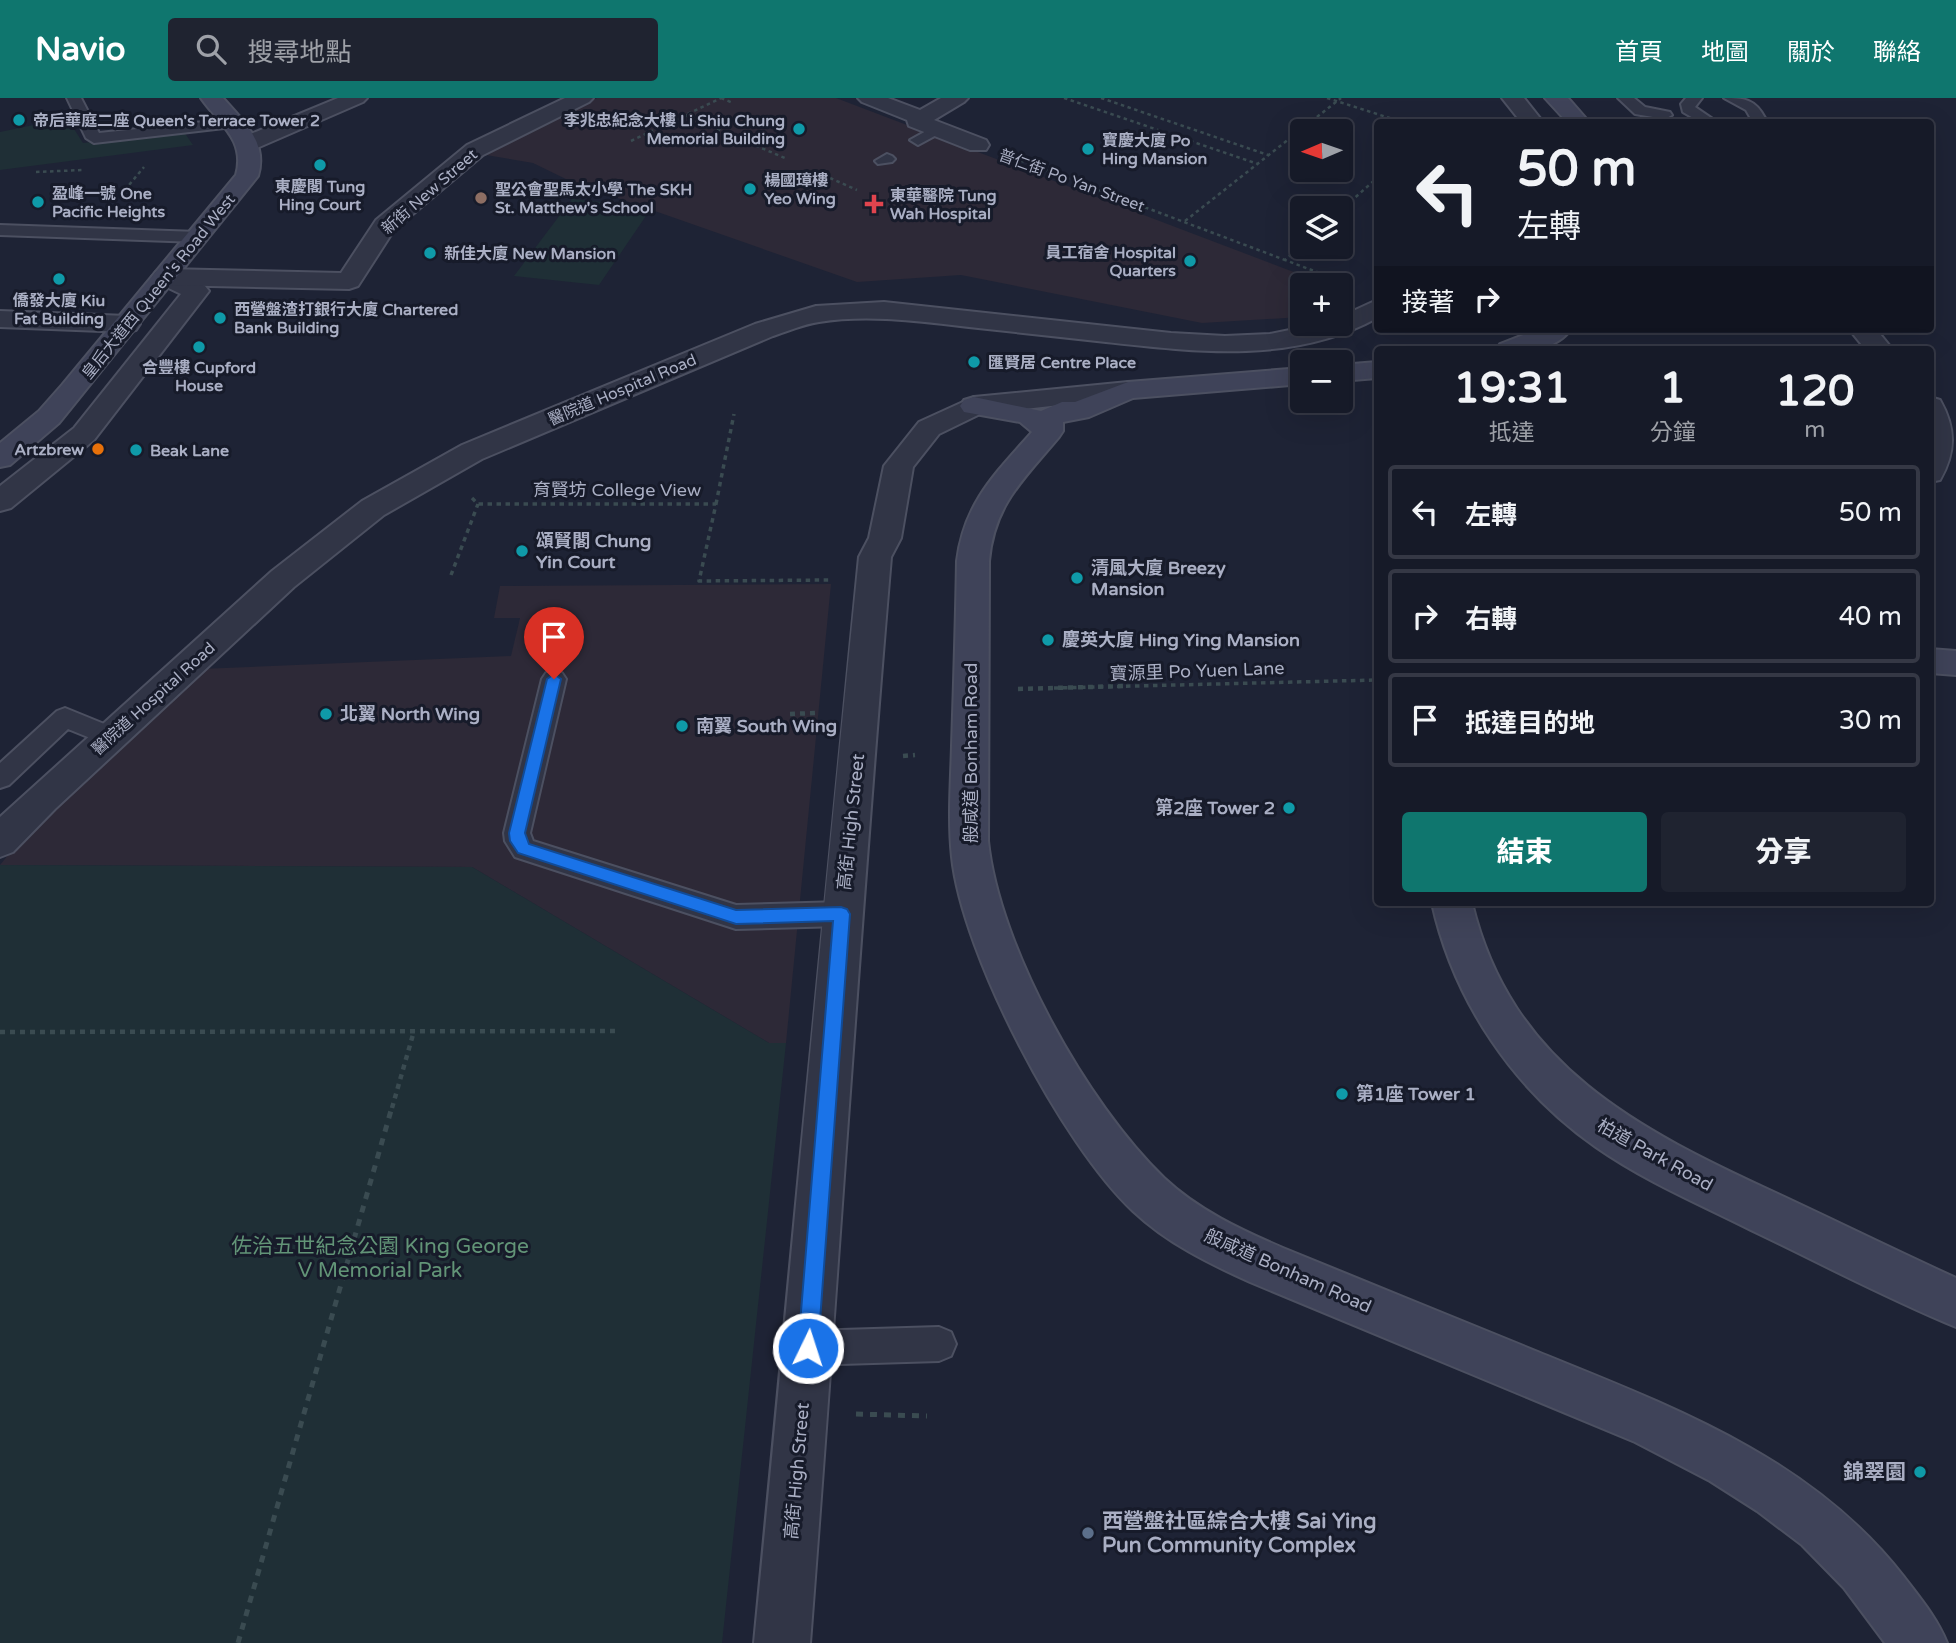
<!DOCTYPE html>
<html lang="zh-TW">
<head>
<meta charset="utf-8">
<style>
	:root { --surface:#161a28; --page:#1f2330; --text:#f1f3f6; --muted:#9ea1a8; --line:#353845; --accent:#0f766e }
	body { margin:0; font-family:"Varela Round","Noto Sans TC",sans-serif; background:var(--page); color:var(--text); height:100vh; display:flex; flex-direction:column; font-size:26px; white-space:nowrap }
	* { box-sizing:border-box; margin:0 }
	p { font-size:23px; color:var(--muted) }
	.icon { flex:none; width:38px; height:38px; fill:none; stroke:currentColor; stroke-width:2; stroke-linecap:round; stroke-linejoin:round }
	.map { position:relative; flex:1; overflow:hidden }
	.drawer { position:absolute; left:1374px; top:248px; width:560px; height:560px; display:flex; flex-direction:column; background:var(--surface); border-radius:7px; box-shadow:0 7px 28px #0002,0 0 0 2px var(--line) }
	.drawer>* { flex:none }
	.guide { position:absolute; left:1374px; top:21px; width:560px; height:214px; border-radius:7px; box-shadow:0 7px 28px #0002,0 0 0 2px var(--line); background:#161a28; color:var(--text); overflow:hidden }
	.needle { width:46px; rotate:268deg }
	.controls { position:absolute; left:1290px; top:21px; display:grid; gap:14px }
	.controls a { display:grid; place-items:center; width:63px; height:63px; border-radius:7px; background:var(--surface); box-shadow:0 7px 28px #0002,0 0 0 2px var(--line); font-size:35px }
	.pin { position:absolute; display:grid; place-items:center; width:60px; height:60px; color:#fff; margin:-72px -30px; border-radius:50% 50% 50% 0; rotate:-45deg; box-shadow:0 0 7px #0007 }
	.pin .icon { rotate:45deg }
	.me { position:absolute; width:77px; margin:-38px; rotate:4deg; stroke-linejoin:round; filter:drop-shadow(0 0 5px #0008) }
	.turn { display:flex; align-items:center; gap:24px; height:147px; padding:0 28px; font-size:32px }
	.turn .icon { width:91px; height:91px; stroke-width:2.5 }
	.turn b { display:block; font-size:49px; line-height:60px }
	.then { display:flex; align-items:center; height:66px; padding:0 28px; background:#0003; gap:14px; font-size:26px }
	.eta { display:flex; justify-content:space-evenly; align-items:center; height:119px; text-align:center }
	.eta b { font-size:42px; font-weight:800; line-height:49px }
	.button { display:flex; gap:14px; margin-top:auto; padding:14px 28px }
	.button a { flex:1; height:80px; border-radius:7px; background:var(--accent); color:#fff; font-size:28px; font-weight:800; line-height:80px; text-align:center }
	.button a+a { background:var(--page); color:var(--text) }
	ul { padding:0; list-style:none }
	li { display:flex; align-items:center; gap:21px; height:94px; margin:0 14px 10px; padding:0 14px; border:4px solid var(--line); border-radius:7px }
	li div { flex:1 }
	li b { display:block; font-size:26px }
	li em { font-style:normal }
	header { display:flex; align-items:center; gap:42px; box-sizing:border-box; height:98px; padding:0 35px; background:var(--accent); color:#fff }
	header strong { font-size:33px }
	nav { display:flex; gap:38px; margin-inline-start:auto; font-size:24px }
	.search { width:490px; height:63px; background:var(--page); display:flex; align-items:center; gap:18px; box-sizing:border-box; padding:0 24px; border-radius:7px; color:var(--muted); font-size:26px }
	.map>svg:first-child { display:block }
	.medical { fill:#2d2937 }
	.green { fill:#1f2f36 }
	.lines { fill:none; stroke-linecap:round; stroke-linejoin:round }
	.service-casing { stroke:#4c5061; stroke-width:4 }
	.pedestrian-casing { stroke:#4c5061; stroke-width:4 }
	.minor-casing { stroke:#4c5061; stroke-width:4 }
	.tertiary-casing { stroke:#4c5061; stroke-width:4 }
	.secondary-casing { stroke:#4c5061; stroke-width:4 }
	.path-far3 { stroke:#3a4b51; stroke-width:2.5; stroke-dasharray:3.5 3.5; stroke-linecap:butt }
	.path-far2 { stroke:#3a4b51; stroke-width:3.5; stroke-dasharray:4.5 4.5; stroke-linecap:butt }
	.path-far1 { stroke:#3a4b51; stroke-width:4.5; stroke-dasharray:5 5; stroke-linecap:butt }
	.path { stroke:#3a4b51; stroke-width:5; stroke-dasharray:7 7; stroke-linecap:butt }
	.service { fill:#313546; fill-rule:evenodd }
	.pedestrian { fill:#313546; fill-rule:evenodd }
	.minor { fill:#313546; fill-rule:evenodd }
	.tertiary { fill:#313546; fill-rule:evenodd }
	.secondary { fill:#3f4359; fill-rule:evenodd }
	.route { fill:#1a73e8; stroke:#114b97; stroke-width:2 }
	.culture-dot { fill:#0f9aa8; stroke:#171b2a; stroke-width:2.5 }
	.education-dot { fill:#8d6e63; stroke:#171b2a; stroke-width:2.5 }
	.health-dot { fill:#e0444e; stroke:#171b2a; stroke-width:2.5 }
	.food-dot { fill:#e8710a; stroke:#171b2a; stroke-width:2.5 }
	.service-dot { fill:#5c6f8a; stroke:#171b2a; stroke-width:2.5 }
	.labels { text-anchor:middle; stroke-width:6; stroke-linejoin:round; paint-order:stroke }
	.far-poi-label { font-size:16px; font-weight:bold; fill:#aaafc4; stroke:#171b2a; text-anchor:start }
	.far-street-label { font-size:16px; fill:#aaafc4; stroke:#171b2a }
	.street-label { font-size:18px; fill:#aaafc4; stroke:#171b2a }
	.poi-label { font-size:18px; font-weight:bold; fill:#aaafc4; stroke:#171b2a; text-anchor:start }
	.near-park-label { font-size:21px; fill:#629477; stroke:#171b2a }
	.near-poi-label { font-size:21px; font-weight:bold; fill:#aaafc4; stroke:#171b2a; text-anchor:end }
</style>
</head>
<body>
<header>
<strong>Navio</strong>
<div class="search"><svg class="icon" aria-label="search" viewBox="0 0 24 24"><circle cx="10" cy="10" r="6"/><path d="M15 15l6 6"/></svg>搜尋地點</div>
<nav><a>首頁</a><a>地圖</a><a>關於</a><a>聯絡</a></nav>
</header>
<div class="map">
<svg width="1956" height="1545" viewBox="0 0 1956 1545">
	<rect width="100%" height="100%" fill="#1e2335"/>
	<!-- medical -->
	<path class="medical" d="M 597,0 L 836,0 L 1328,187 L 1302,187 L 1302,219 L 1202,225 L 961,177 L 857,184 L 572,84 L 533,65 L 486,57 Z
		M 831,486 L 786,945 L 769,945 L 472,769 L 0,767 L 31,729 L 200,571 L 511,558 L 520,520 L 494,520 L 500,488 Z"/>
	<!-- green -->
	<path class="green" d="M 67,20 L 83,45 L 184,34 L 193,47 L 0,72 L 0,34 Z
		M 572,101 L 652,109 L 599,187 L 514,178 Z
		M 0,767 L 472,769 L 769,945 L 786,945 L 722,1545 L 0,1545 Z"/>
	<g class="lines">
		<!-- service casing -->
		<g class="service-casing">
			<path id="service" d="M 67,0 L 81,0 L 99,35 L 233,21 L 240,25 L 233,29 L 94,45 L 86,40 Z
				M 1618,0 L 1634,0 L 1645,9 L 1670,14 L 1672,17 L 1665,21 L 1635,16 Z
				M 1686,0 L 1702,0 L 1695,9 L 1717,24 L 1700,24 L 1683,14 L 1681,6 Z
				M 1724,0 C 1744,0 1755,1 1765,20 L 1762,24 L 1746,24 L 1750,19 L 1746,12 Z
				M 937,27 L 942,28 L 944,31 L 942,34 L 918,47 L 910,42 Z
				M 887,56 L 892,58 L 895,61 L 892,64 L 878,66 L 875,63 Z
				M 0,127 L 198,134 L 206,139 L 198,144 L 0,137 Z
				M 554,572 L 562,575 L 566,581 L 530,735 L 533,743 L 736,807 L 841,804 L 851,808 L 854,816 L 851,824 L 841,828 L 736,831 L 515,759 L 505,743 L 504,735 L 542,581 L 546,575 Z
				M 65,610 L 119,632 L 122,639 L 119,646 L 110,648 L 68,631 L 9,687 L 0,690 L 0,665 L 57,613 Z
				M 939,1229 L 951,1234 L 956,1246 L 951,1258 L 939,1263 L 808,1267 L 796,1262 L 791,1250 L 796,1238 L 808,1233 Z"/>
		</g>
		<!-- pedestrian casing -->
		<g class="pedestrian-casing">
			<path id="pedestrian" d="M 165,171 L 205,188 L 209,193 L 94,342 L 11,410 L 0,413 L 0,388 L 74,330 L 181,196 L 156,184 L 152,179 L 156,174 Z
				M 0,213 L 127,218 L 136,220 L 140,226 L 136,232 L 127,234 L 0,229 Z"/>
		</g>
		<!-- minor casing -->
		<g class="minor-casing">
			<path id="minor" d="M 565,0 L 593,0 L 589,4 L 483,57 L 394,132 L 358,188 L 349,191 L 165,187 L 156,184 L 152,179 L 156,174 L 165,171 L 341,175 L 376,122 L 467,47 Z
				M 858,0 L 888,0 L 920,12 L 941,0 L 968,0 L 964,4 L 934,22 L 986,42 L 989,47 L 986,52 L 970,52 L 909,28 L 907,22 L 862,4 Z
				M 1128,284 L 1138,286 L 1142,292 L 1138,298 L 980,316 L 939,336 L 913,369 L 901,440 L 891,459 C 860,821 838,1183 810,1545 L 754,1545 C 790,1183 821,821 859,459 L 869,440 L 884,368 L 919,324 L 974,299 Z"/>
		</g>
		<!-- tertiary casing -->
		<g class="tertiary-casing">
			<path id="tertiary" d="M 338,0 L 367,0 L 363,4 L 257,50 L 241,50 L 238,45 L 241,40 Z
				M 1502,0 L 1524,0 L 1543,24 L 1521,24 Z
				M 1377,202 L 1377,220 C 1294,266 1196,254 1106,244 C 1054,238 1003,233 952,227 C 908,222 863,217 819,224 C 804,226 788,233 773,238 L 482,361 L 384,417 L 294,489 L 55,711 L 13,754 L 0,759 L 0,719 L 272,473 L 362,403 L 462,347 L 755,226 L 816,208 L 884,204 L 1171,235 L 1225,238 L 1270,236 L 1319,226 L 1340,226 L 1340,219 Z
				M 1849,231 L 1876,231 L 1893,252 L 1866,252 Z
				M 1930,299 L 1940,302 C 1956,330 1956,354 1940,382 L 1930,384 Z"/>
		</g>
		<!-- secondary casing -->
		<g class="secondary-casing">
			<path id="secondary" d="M 201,0 L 223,0 C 244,24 268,44 258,78 L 59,325 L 10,367 L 0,369 L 0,345 L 39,313 L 62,287 L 236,77 C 246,42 219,26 201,0 Z
				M 1545,0 L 1568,0 L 1589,24 L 1567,24 Z
				M 1539,231 L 1571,231 C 1554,255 1521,252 1496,252 L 1500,246 Z
				M 1377,264 L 1377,280 L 1340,283 L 1340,267 Z
				M 1302,270 L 1302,286 L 1133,300 L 1089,319 L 1063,324 L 1063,333 L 1059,339 C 1024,381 994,406 989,463 L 988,743 C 999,849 1087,1006 1164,1080 C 1198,1112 1241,1132 1283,1150 C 1368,1185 1453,1219 1538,1254 C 1673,1309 1812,1360 1904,1479 C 1920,1500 1937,1520 1947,1545 L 1885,1545 L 1844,1490 L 1802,1447 L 1757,1413 L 1710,1383 L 1635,1344 L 1250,1184 C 1208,1165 1167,1145 1133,1113 C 1062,1047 962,856 952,759 C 948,722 951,685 952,648 C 954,587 956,525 957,463 C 964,405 995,376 1032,334 L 1020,324 L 964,314 L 960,308 L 964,302 L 974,299 L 1041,313 L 1062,304 L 1075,304 L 1128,284 Z
				M 1930,551 L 1956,553 L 1956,577 L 1930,575 Z
				M 1432,805 L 1472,805 C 1511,968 1639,1032 1778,1096 C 1838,1124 1897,1153 1956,1180 L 1956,1229 C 1888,1201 1822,1166 1755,1134 C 1702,1107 1646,1084 1596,1049 C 1514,992 1454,904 1432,805 Z"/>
		</g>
		<!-- path-far3 -->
		<path class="path-far3" d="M 721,0 L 733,5
			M 1064,0 L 1258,66
			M 1101,0 L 1268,57
			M 1327,0 L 1402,24
			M 685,17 L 787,61
			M 631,43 L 721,0
			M 1014,60 L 1285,162
			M 36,74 L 82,72
			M 830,80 L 857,92
			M 114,99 L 119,99 L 144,69
			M 1340,113 L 1377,80
			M 1185,123 L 1341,0
			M 1302,147 L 1285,162 L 1346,185"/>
		<!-- path-far2 -->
		<path class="path-far2" d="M 472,400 L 478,406 L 716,406 L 699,483 L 830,482
			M 716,406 L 734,316
			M 451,477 L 478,406
			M 1054,590 L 1377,582"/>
		<!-- path-far1 -->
		<path class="path-far1" d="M 1018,591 L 1124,588
			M 790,616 L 816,615
			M 903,658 L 915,657
			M 0,934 L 617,933
			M 392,1010 L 414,933"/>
		<!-- path -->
		<path class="path" d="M 856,1316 L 927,1318
			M 238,1545 L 392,1009"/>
		<!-- service -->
		<use href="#service" class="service"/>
		<!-- pedestrian -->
		<use href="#pedestrian" class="pedestrian"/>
		<!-- minor -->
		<use href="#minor" class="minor"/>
		<!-- tertiary -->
		<use href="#tertiary" class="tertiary"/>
		<!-- secondary -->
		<use href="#secondary" class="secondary"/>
	</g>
	<!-- route -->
	<path class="route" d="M 554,576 L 561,581 L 525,735 L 529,746 L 736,812 L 841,809 L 847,811 L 850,816 L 818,1250 L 816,1257 L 808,1260 L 801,1257 L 798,1250 L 833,823 L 736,826 L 518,755 L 510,743 L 509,735 L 547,581 Z"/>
	<!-- markers -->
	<g class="culture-dot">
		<circle cx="19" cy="22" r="7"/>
		<circle cx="799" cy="31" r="7"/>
		<circle cx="1088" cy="51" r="7"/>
		<circle cx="320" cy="67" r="7"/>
		<circle cx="750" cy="91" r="7"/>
		<circle cx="38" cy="104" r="7"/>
		<circle cx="430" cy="155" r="7"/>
		<circle cx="1190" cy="163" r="7"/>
		<circle cx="59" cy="181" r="7"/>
		<circle cx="220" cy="220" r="7"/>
		<circle cx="199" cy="249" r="7"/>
		<circle cx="974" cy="264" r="7"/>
		<circle cx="136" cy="352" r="7"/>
		<circle cx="522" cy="453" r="7"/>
		<circle cx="1077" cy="480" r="7"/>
		<circle cx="1048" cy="542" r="7"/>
		<circle cx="326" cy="616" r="7"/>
		<circle cx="682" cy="628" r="7"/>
		<circle cx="1289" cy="710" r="7"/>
		<circle cx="1342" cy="996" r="7"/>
		<circle cx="1920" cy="1374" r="7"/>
	</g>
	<circle class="education-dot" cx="481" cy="100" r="7"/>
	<path class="health-dot" d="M870.5 95.5h7v7h7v7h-7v7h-7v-7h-7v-7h7z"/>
	<circle class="food-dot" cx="98" cy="351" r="7"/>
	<circle class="service-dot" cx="1088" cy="1435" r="7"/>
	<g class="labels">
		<!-- far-poi labels -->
		<g class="far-poi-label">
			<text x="33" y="28">帝后華庭二座 Queen's Terrace Tower 2</text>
			<text x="785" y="28" text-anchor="end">李兆忠紀念大樓 Li Shiu Chung<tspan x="785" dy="18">Memorial Building</tspan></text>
			<text x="1102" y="48">寶慶大廈 Po<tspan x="1102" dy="18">Hing Mansion</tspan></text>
			<text x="764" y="88">楊國璋樓<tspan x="764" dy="18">Yeo Wing</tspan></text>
			<text x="320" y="94" text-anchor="middle">東慶閣 Tung<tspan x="320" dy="18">Hing Court</tspan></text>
			<text x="495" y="97">聖公會聖馬太小學 The SKH<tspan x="495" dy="18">St. Matthew's School</tspan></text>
			<text x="52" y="101">盈峰一號 One<tspan x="52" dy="18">Pacific Heights</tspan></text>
			<text x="890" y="103">東華醫院 Tung<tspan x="890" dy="18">Wah Hospital</tspan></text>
			<text x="1176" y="160" text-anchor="end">員工宿舍 Hospital<tspan x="1176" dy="18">Quarters</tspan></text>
			<text x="444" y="161">新佳大廈 New Mansion</text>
			<text x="59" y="208" text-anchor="middle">僑發大廈 Kiu<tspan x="59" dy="18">Fat Building</tspan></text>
			<text x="234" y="217">西營盤渣打銀行大廈 Chartered<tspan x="234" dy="18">Bank Building</tspan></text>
			<text x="988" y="270">匯賢居 Centre Place</text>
			<text x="199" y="275" text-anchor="middle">合豐樓 Cupford<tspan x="199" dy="18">House</tspan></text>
			<text x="84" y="357" text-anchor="end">Artzbrew</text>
			<text x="150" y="358">Beak Lane</text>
		</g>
		<!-- far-street labels -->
		<g class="far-street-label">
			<text transform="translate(1072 82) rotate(20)" y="6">普仁街 Po Yan Street</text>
			<text transform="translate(429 93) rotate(-41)" y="6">新街 New Street</text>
			<text transform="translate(158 188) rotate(-51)" y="6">皇后大道西 Queen's Road West</text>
			<text transform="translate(622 291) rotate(-23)" y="6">醫院道 Hospital Road</text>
			<text transform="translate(153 600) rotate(-42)" y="6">醫院道 Hospital Road</text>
		</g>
		<!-- street labels -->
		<g class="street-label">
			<text x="617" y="398">育賢坊 College View</text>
			<text transform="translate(1197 573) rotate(-2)" y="6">寶源里 Po Yuen Lane</text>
			<text transform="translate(971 655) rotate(-90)" y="6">般咸道 Bonham Road</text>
			<text transform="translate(851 724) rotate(-84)" y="6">高街 High Street</text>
			<text transform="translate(1655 1057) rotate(29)" y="6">柏道 Park Road</text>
			<text transform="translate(1288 1173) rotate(24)" y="6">般咸道 Bonham Road</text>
			<text transform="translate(797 1373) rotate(-85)" y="6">高街 High Street</text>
		</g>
		<!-- poi labels -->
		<g class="poi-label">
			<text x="536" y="449">頌賢閣 Chung<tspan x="536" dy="21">Yin Court</tspan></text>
			<text x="1091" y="476">清風大廈 Breezy<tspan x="1091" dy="21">Mansion</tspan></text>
			<text x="1062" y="548">慶英大廈 Hing Ying Mansion</text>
			<text x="340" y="622">北翼 North Wing</text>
			<text x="696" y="634">南翼 South Wing</text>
			<text x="1275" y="716" text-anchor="end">第2座 Tower 2</text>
			<text x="1356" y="1002">第1座 Tower 1</text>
		</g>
		<!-- near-park labels -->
		<g class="near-park-label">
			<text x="380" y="1155">佐治五世紀念公園 King George<tspan x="380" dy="24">V Memorial Park</tspan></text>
		</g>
		<!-- near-poi labels -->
		<g class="near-poi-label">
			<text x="1906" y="1381">錦翠園</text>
			<text x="1102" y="1430" text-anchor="start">西營盤社區綜合大樓 Sai Ying<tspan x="1102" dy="24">Pun Community Complex</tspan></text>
		</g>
	</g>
</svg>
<div class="controls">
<a><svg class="needle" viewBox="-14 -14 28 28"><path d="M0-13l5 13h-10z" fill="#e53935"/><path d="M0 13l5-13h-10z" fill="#9ea1a8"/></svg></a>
<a><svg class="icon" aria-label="layers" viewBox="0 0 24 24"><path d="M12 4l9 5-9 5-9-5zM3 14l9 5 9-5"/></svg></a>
<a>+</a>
<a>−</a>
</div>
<div class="pin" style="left:554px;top:581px;background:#d93025"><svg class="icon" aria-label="arrive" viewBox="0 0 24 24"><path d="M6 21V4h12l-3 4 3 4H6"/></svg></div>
<svg class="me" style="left:808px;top:1250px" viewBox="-20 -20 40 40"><circle r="17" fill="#1a73e8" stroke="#fff" stroke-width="3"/><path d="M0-11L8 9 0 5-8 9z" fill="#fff"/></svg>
<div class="guide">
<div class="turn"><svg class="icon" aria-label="left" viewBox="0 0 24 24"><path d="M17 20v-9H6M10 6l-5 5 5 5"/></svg><div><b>50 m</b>左轉</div></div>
<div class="then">接著<svg class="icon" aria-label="right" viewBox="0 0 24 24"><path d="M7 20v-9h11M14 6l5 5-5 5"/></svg></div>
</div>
<section class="drawer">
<div class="eta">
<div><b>19:31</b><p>抵達</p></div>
<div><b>1</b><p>分鐘</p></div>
<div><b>120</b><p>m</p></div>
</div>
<ul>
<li><svg class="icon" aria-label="left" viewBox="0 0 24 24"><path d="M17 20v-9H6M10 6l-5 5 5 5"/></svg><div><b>左轉</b></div><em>50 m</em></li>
<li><svg class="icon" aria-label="right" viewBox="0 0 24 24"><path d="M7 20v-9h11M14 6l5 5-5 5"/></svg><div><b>右轉</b></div><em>40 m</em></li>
<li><svg class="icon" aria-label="arrive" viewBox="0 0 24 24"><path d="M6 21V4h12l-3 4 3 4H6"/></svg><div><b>抵達目的地</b></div><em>30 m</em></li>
</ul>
<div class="button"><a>結束</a><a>分享</a></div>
</section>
</div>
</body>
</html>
